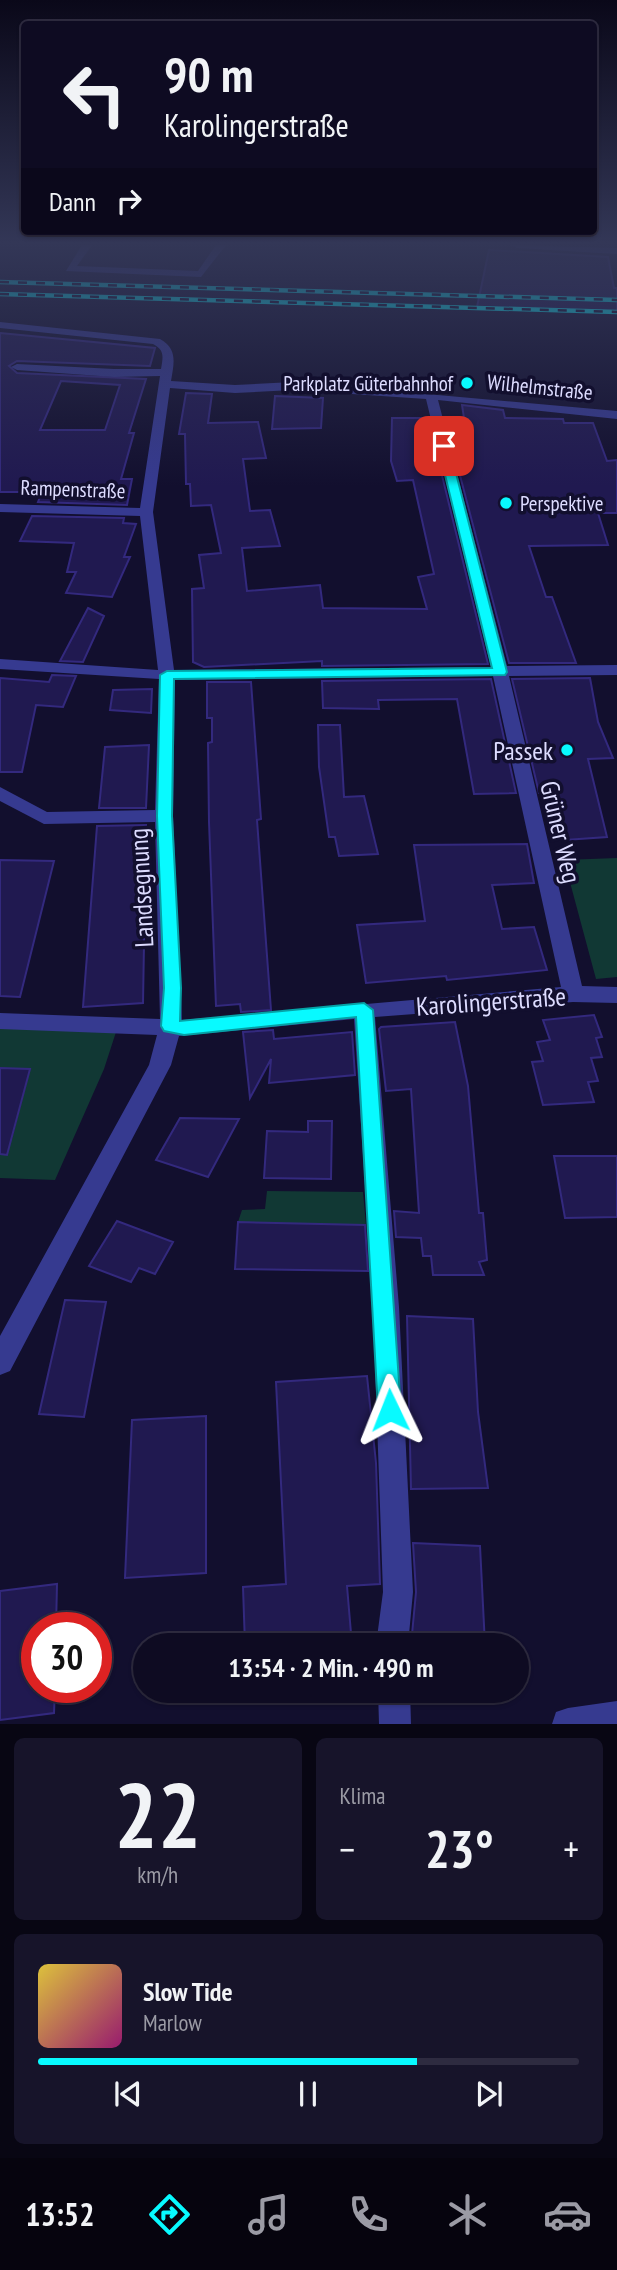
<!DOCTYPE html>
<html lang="de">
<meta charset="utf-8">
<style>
body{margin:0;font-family:"PT Sans Narrow",sans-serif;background:#17142a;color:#f1f3f6;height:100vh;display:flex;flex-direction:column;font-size:26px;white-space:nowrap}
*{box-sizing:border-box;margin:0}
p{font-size:23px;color:#9b9ba5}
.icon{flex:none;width:38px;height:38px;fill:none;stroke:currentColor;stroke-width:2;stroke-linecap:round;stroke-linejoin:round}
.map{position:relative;height:1724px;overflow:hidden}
.panel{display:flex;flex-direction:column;gap:14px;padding:14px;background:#080613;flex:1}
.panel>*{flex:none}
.top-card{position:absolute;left:21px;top:21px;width:576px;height:214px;border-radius:7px;box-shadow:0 2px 5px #0004,0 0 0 2px #2e2b40;background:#0e0b22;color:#f1f3f6;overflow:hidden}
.speed{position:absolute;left:21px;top:1612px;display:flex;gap:14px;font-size:35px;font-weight:700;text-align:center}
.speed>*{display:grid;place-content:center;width:91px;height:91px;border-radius:50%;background:#0e0b22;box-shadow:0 2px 5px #0004,0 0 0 2px #2e2b40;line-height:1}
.speed .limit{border:10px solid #d22;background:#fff;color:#111}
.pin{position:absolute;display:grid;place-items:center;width:60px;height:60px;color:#fff;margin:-30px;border-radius:14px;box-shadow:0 4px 10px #0006}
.me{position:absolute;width:77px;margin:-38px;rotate:358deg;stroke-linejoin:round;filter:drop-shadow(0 0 5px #0008)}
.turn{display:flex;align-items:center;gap:24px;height:147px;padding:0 28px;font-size:32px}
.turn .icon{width:91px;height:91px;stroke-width:2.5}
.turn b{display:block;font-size:49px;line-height:60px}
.then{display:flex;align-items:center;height:66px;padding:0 28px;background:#0003;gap:14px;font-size:26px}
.big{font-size:52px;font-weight:700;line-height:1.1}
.panel .tile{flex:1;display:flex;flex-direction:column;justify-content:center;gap:10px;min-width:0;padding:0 24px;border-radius:10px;background:#17142a}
.panel .dial{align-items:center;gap:0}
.dial b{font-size:91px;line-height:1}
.song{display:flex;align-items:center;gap:21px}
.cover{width:84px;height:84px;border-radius:10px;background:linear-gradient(135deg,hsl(50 70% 55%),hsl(320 70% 35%))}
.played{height:7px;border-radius:4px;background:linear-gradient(90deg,#08faff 70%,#2e2b40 70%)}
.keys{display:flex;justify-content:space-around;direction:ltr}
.heat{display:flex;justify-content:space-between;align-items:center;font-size:38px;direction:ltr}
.panel .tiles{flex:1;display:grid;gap:14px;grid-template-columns:1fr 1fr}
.tile:last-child{grid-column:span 2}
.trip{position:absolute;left:133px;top:1633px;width:396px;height:70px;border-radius:35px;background:#0e0b22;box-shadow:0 2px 5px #0004,0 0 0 2px #2e2b40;font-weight:700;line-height:70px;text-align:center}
.menu{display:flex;height:112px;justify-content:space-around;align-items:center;background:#06040e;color:#9b9ba5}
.menu .icon{width:49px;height:49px}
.menu .selected{color:#08faff}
.menu b{font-size:32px;color:#f1f3f6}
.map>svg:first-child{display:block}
.green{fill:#113834}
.building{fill:#201950;stroke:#33297e;stroke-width:2;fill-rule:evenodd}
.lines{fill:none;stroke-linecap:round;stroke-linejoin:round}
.minor{fill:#363a90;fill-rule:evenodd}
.tertiary{fill:#363a90;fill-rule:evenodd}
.rail-casing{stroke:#08faff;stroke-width:4.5}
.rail{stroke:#120f2e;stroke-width:2.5;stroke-dasharray:9;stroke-linecap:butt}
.route{fill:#08faff;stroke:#05a2a6;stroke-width:2}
.poi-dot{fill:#08faff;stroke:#120f2e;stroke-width:2.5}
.labels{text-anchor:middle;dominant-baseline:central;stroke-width:7;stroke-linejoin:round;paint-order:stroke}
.far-poi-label{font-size:21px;fill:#dddcff;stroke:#120f2e;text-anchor:end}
.far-street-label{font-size:21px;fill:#dddcff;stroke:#120f2e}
.poi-label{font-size:26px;fill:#dddcff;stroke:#120f2e;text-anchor:end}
.street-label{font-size:26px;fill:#dddcff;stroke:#120f2e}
</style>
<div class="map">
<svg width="617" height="1724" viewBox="0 0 617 1724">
<rect width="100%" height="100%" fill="#120f2e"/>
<!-- green -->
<path class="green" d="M617 858V977L596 979 564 860Z
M0 1027 116 1032 104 1069 55 1180 0 1178V1138L12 1139 30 1070 0 1068Z
M267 1191 363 1192 366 1225 238 1222 242 1210 265 1209Z"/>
<!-- building -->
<path class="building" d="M489 250 608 257 614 288H617V311L477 307Z
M0 333 155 348 150 366 17 361 9 366 17 373 146 379 129 433H134L121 479H132L127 505 38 502 42 492H0ZM61 381 120 385 105 430H40Z
M186 393 212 394 208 423 258 422 266 458 243 459 250 511 270 510 280 546 242 548 247 591 320 585 323 608 427 609 418 577 434 574 413 480 397 481 391 461 392 418H428L488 664 322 666V661L204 667 193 662 192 589 204 588 199 555 221 553 211 505 191 506 190 484H186L185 434H179Z
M275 396 323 398 321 428 272 429Z
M462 405 503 410 505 418 563 419 564 423H593L607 461 617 460V513H598L608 545 529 546 546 597H552L576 663H509L445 418H464Z
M32 516 124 518 123 523 136 524 124 557H130L112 597 66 593 76 572H67L74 543 20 541Z
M88 608 104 616 83 662 60 661Z
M52 675 76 676 63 707 36 705 22 772H0V678L49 682Z
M590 678 598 722 613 758 588 759 607 837 565 840 553 793H539L512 679Z
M491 679 516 793 474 794 457 699 378 700 379 709 323 708 322 681Z
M207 682H251L261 819 257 820 271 1010 241 1012 240 1004 216 1006 209 822 208 743 212 742V718H207Z
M152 689 151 713 110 710 113 690Z
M318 725H340L344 797 364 796 378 854 339 856 335 837H329L319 767Z
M149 745 146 808H99L105 747Z
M146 825 143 1003 83 1007 97 826Z
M527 844 534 883 492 885 502 929 534 927 547 970 447 980 446 976 366 983 357 925 425 921 414 845Z
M0 860 54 861 20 997 0 996Z
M594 1015 602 1037 596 1038 602 1057 591 1058 598 1081 588 1082 594 1102 543 1105 532 1062 543 1061 537 1042 550 1040 543 1020Z
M455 1022 468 1086 479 1213H483L487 1260 479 1262 484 1275H433L431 1256H423L421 1238 396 1237 394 1211 419 1213 411 1089 386 1091 379 1029 381 1027Z
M273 1030 274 1039 352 1032 355 1075 269 1083 271 1059 250 1098 243 1032Z
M0 1068 30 1069 7 1155 0 1154Z
M180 1118 239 1119 208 1177 156 1160Z
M308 1121H332L331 1179 264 1178 267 1131 308 1132Z
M554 1156H617V1217L565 1218Z
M117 1221 173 1242 155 1274 139 1268 131 1282 89 1266Z
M238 1222 365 1225 368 1271 235 1269Z
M65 1300 106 1302 84 1417 39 1414Z
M407 1316 473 1319 478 1412 488 1488 411 1489Z
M367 1376 376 1463 380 1584 347 1586 352 1645H245L243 1587 286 1584 276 1382Z
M206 1416V1573L125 1578 132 1420Z
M413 1543 480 1546 485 1645H411L416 1592Z
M57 1584 56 1628H37V1687H55L54 1713 0 1720V1591Z"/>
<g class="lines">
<!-- minor -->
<path class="minor" d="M82 245H92L77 266 198 271 216 245H226L201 277 66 271Z
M0 322 160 339C178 349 174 363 171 381L235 385 293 382 617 411V419L438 400 507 666 617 665V675L509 676 582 986 617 987V1003L573 1002 375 1017 399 1307 413 1592 408 1645H376L383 1592 373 1307 354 1019 179 1036 171 1065 10 1371 0 1375V1336L149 1065 157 1035 0 1029V1013L160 1019 155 822 44 824 0 801V787L47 812 155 810 159 679 0 669V659L158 670 140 516 0 512V504L140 508 160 376 114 377 17 370 11 367 17 364 114 369H161C163 357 165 350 153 344L0 328ZM170 388 235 393 293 390 426 399 491 667 174 670 153 512ZM493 676 561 987 182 1020 173 816 175 680Z
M378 1690H410L411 1724H379Z
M617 1701V1724H552L556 1712 568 1708Z"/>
<!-- tertiary -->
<path class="tertiary" d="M512 245 617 248V254L517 248Z"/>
<!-- rail casing -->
<g class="rail-casing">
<path id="rail" d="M0 282 617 300
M0 294 617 312"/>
</g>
<!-- rail -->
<use href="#rail" class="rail"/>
</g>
<!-- sky -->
<linearGradient id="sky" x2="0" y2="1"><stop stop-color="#0a0819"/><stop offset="0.5" stop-color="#333757"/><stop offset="1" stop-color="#333757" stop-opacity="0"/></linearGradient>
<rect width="617" height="486" fill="url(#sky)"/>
<!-- route -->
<path class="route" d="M444 443 449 446 507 672 505 675 174 679 172 816 181 988 180 1021 364 1003 373 1010 401 1410 398 1418 390 1421 382 1418 378 1410 356 1017 184 1035 164 1031 161 1026 164 988 157 816 160 675 167 671 492 668 438 446Z"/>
<!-- markers -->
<g class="poi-dot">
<circle cx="467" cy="383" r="7"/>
<circle cx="506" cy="503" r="7"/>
<circle cx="567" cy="750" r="7"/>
</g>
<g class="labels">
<!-- far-poi labels -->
<g class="far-poi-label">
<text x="453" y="383">Parkplatz Güterbahnhof</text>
<text x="520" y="503" text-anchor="start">Perspektive</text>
</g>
<!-- far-street labels -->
<g class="far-street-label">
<text transform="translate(540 387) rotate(6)">Wilhelmstraße</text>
<text transform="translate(73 489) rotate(2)">Rampenstraße</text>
</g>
<!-- poi labels -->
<g class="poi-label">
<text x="553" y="750">Passek</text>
</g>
<!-- street labels -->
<g class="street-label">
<text transform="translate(561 832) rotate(77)">Grüner Weg</text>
<text transform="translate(141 888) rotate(-93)">Landsegnung</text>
<text transform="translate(491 1001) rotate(-4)">Karolingerstraße</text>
</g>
</g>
</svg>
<div class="speed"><div class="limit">30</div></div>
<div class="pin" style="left:444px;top:446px;background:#d93025"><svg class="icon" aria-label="arrive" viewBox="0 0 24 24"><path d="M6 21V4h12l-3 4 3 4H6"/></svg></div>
<svg class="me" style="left:390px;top:1410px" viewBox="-20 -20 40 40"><path d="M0-17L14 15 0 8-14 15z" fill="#08faff" stroke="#fff" stroke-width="4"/></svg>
<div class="trip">13:54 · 2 Min. · 490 m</div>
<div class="top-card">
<div class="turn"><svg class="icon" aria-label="left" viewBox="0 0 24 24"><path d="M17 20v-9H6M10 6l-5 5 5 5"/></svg><div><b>90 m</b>Karolingerstraße</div></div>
<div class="then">Dann<svg class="icon" aria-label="right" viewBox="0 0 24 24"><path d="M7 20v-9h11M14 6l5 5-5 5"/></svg></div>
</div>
</div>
<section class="panel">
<div class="tiles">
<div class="tile dial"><b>22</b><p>km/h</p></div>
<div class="tile"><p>Klima</p>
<div class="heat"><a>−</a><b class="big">23°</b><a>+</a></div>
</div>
<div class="tile">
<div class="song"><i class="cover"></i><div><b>Slow Tide</b><p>Marlow</p></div></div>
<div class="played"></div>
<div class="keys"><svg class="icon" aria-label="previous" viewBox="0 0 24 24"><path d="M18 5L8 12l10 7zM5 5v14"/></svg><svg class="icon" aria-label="pause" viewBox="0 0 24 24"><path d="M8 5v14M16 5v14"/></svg><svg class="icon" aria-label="next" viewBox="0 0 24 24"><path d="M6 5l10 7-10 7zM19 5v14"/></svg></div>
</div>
</div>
</section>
<nav class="menu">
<b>13:52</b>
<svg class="icon selected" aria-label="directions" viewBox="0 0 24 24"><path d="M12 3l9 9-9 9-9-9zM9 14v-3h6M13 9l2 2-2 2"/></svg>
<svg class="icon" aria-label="music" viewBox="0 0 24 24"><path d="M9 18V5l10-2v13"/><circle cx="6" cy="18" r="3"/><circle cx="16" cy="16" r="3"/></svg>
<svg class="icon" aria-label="phone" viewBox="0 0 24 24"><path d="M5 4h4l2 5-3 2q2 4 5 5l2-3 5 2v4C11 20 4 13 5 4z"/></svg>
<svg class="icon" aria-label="climate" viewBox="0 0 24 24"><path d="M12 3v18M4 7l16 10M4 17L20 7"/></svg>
<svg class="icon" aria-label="car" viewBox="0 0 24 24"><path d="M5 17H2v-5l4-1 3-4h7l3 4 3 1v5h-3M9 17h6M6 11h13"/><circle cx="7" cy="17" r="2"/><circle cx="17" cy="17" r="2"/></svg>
</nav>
